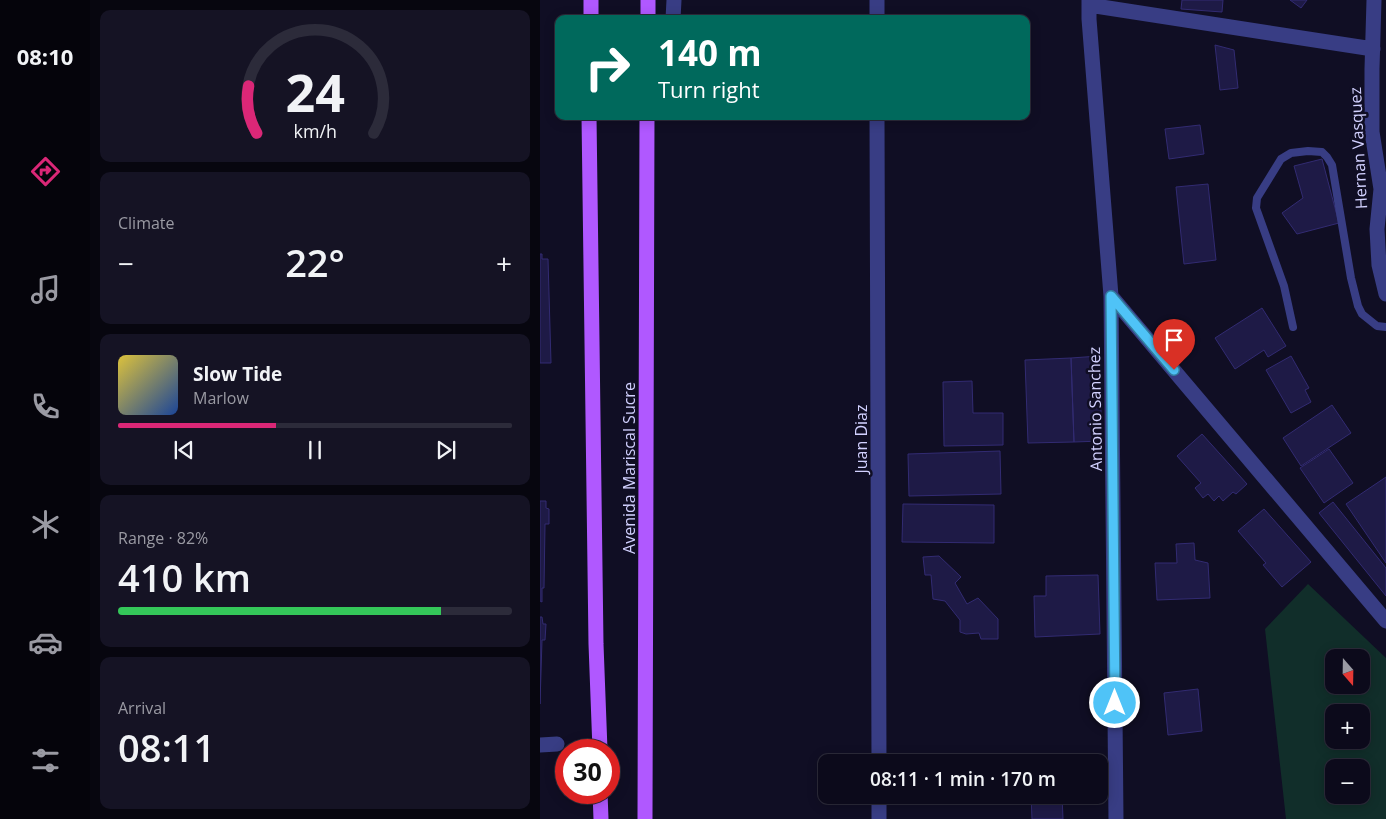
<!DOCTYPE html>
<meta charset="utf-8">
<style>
body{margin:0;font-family:"Open Sans",sans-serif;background:#151324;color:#f1f3f6;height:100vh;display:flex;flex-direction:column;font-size:19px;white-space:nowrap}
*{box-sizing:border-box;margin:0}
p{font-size:16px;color:#9a9aa3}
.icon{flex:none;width:28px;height:28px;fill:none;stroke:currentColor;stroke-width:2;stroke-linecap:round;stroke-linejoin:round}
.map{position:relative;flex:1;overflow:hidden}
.sheet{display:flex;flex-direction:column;gap:10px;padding:10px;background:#07060f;width:450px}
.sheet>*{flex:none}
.banner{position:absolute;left:15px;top:15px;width:475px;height:105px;border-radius:10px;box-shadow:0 2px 12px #0003,0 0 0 1px #2c2b3a;background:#00695c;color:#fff;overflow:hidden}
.needle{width:32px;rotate:160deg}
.tools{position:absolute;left:785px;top:649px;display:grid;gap:10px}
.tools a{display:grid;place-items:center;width:45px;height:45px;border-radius:10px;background:#0c0a1b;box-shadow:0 2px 12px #0003,0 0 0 1px #2c2b3a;font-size:25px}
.speed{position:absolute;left:15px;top:739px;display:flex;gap:10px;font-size:25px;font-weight:700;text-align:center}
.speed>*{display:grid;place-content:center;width:65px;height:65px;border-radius:50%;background:#0c0a1b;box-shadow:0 2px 12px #0003,0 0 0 1px #2c2b3a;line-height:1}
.speed .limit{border:8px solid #d22;background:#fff;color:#111}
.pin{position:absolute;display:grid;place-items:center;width:42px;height:42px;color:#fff;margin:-51px -21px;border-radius:50% 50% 50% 0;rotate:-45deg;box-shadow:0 0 5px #0007}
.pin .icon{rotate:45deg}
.me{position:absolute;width:55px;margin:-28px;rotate:0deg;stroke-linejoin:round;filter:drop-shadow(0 0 4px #0008)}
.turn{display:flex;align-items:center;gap:18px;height:105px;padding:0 20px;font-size:22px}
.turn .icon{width:65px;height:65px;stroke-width:2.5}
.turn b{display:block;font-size:35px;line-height:42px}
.big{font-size:38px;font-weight:600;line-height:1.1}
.sheet .widget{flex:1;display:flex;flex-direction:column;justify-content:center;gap:8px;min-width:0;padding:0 18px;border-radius:10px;background:#151324}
.sheet .dial{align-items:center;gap:0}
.dial svg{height:130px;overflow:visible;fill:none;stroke:#2c2b3a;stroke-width:7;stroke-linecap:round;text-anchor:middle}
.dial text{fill:#f1f3f6;stroke:none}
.song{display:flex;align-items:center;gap:15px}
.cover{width:60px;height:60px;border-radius:8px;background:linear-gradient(135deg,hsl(50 70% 55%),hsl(220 70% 35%))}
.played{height:5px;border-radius:2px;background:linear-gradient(90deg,#db2777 40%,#2c2b3a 40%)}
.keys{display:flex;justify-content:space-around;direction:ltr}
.heat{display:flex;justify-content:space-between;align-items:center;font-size:28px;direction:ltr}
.charge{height:8px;border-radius:4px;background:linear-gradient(90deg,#34c759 82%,#2c2b3a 0)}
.trip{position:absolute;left:278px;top:754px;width:290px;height:50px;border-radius:10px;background:#0c0a1b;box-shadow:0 2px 12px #0003,0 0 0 1px #2c2b3a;font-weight:600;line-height:50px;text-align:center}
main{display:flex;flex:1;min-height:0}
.dock{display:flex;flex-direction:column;width:90px;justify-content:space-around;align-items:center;background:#05040b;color:#9a9aa3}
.dock .icon{width:35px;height:35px}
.dock .on{color:#db2777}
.dock b{font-size:22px;color:#f1f3f6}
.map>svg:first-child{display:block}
.green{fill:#112e2a;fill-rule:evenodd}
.building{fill:#1e1a46;stroke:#322b72}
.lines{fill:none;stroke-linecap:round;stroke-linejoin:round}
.lane{stroke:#383d84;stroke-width:8}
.street{stroke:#383d84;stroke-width:15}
.primary{stroke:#b058ff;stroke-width:15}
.route-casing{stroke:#337fa1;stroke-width:12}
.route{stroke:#4fc3f7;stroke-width:9}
.labels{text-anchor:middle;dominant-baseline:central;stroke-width:5;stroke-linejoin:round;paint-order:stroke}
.street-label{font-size:16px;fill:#d2d1ff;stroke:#100e24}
</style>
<main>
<nav class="dock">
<b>08:10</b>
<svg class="icon on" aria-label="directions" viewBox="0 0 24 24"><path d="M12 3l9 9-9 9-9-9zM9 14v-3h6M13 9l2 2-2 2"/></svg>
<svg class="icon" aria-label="music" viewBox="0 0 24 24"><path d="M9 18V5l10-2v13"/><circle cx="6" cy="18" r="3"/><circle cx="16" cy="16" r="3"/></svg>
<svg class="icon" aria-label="phone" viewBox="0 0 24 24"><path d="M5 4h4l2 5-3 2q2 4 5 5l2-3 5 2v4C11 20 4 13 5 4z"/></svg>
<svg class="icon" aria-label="climate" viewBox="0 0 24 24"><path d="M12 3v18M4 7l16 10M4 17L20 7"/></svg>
<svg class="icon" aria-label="car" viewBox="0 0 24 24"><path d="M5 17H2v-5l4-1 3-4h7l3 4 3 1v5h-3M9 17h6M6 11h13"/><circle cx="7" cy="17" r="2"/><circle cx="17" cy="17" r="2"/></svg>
<svg class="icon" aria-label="filters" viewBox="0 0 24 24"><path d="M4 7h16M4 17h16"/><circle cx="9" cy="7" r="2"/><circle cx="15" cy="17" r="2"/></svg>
</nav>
<section class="sheet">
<div class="widget dial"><svg viewBox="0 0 100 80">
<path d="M14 69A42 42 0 1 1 86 69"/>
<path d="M14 69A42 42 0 0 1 9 40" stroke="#db2777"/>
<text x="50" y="56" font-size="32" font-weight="700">24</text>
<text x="50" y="72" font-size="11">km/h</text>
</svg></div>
<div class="widget"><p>Climate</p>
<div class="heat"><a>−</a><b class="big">22°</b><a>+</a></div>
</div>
<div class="widget">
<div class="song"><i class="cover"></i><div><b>Slow Tide</b><p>Marlow</p></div></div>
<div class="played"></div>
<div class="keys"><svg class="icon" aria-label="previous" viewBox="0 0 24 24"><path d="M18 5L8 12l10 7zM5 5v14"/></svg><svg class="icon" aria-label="pause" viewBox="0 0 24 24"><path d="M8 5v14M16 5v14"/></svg><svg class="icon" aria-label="next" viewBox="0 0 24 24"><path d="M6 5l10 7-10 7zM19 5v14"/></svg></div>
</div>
<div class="widget"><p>Range · 82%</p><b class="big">410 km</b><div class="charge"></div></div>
<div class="widget"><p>Arrival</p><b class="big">08:11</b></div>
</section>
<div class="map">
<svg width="846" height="819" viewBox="0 0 846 819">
<rect width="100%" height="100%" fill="#100e24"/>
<!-- green -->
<path class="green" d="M768 584 846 658V819H746L725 629ZM794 658H821V685H794ZM794 712H821V740H794ZM794 768H821V795H794Z"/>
<!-- building -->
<path class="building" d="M642 0H683L682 12 641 9Z
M750 0H767L761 8Z
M675 45 694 50 698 88 680 90Z
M660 125 664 154 629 159 625 129Z
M782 159 799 223 757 234 742 213 763 198 754 166Z
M668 184 676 260 644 264 636 187Z
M0 254H2V259H8L11 363H0Z
M722 308 746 346 728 357 724 350 695 369 675 338Z
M559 356 562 441 534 442 531 358Z
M751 356 769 388 765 390 771 402 751 413 726 370Z
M531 358 534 442 488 443 485 360Z
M432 381 433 413H463V445L404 446 403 382Z
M792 405 811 433 761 466 743 438Z
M662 434 707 484 696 494 693 492 683 501 679 496 674 501 668 494 663 498 655 488 661 483 637 456Z
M789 449 813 483 784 503 760 468Z
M460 451 461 494 369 496 368 454Z
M846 477V563L806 504Z
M0 501H6V508L9 509V524H5L4 588H2V602L0 601Z
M793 502 846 568V596L779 513Z
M363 504 454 505V543L362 542Z
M724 509 771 562 742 587 723 565 726 563 698 531Z
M654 543 655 560 668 563 670 598 617 600 615 563H637L636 544Z
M399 556 421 577 415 583 427 604 438 598 458 619V639H441L439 633 426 634 420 632V620L405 601 393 599 391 575H385L383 557Z
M558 575 560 634 495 637 494 596H506V576Z
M0 617H2L3 624H6L5 640H2L0 704Z
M658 689 662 731 628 735 624 693Z
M520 754H559V794V762H520Z
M520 754V762H489V755Z
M491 795H522L523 819H492Z"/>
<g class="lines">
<!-- lane -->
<path class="lane" d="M753 327 744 286 716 208 717 198 741 159 751 153 768 151 782 152 787 157 792 165 811 278 818 306 822 314 837 326 846 327"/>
<!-- street -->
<path class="street" d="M337 0V19
M549 0V19L571 296 576 819
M834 0 832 69V132L841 189 837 229 839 265 846 294
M549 5 833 49
M133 19 134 0
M337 116 339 762
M571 296 846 621
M0 745 17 744
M339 795V819"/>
<!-- primary -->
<path class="primary" d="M51 19V0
M108 19V0
M49 116 56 644 60 750
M60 792 61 819
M105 819 107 116"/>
</g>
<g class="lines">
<!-- route casing -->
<g class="route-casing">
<path id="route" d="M575 703 571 296 634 370"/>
</g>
<!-- route -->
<use href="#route" class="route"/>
</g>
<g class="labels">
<!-- street labels -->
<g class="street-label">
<text transform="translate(818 148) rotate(-93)">Hernan Vasquez</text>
<text transform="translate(555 409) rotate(-91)">Antonio Sanchez</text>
<text transform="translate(321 439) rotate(-90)">Juan Diaz</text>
<text transform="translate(89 468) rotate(-90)">Avenida Mariscal Sucre</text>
</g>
</g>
</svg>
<div class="tools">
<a><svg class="needle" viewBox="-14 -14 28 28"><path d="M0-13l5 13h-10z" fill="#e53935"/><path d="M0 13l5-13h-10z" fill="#9a9aa3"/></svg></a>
<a>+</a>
<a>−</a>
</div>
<div class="speed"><div class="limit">30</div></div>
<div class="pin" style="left:634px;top:370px;background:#d93025"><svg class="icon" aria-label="arrive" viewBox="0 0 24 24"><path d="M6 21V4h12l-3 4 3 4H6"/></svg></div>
<svg class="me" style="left:575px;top:703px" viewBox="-20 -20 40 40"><circle r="17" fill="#4fc3f7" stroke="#fff" stroke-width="3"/><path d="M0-11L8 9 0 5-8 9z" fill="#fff"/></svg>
<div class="trip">08:11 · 1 min · 170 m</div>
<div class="banner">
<div class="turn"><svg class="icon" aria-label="right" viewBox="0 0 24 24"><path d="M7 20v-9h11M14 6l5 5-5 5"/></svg><div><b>140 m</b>Turn right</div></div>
</div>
</div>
</main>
